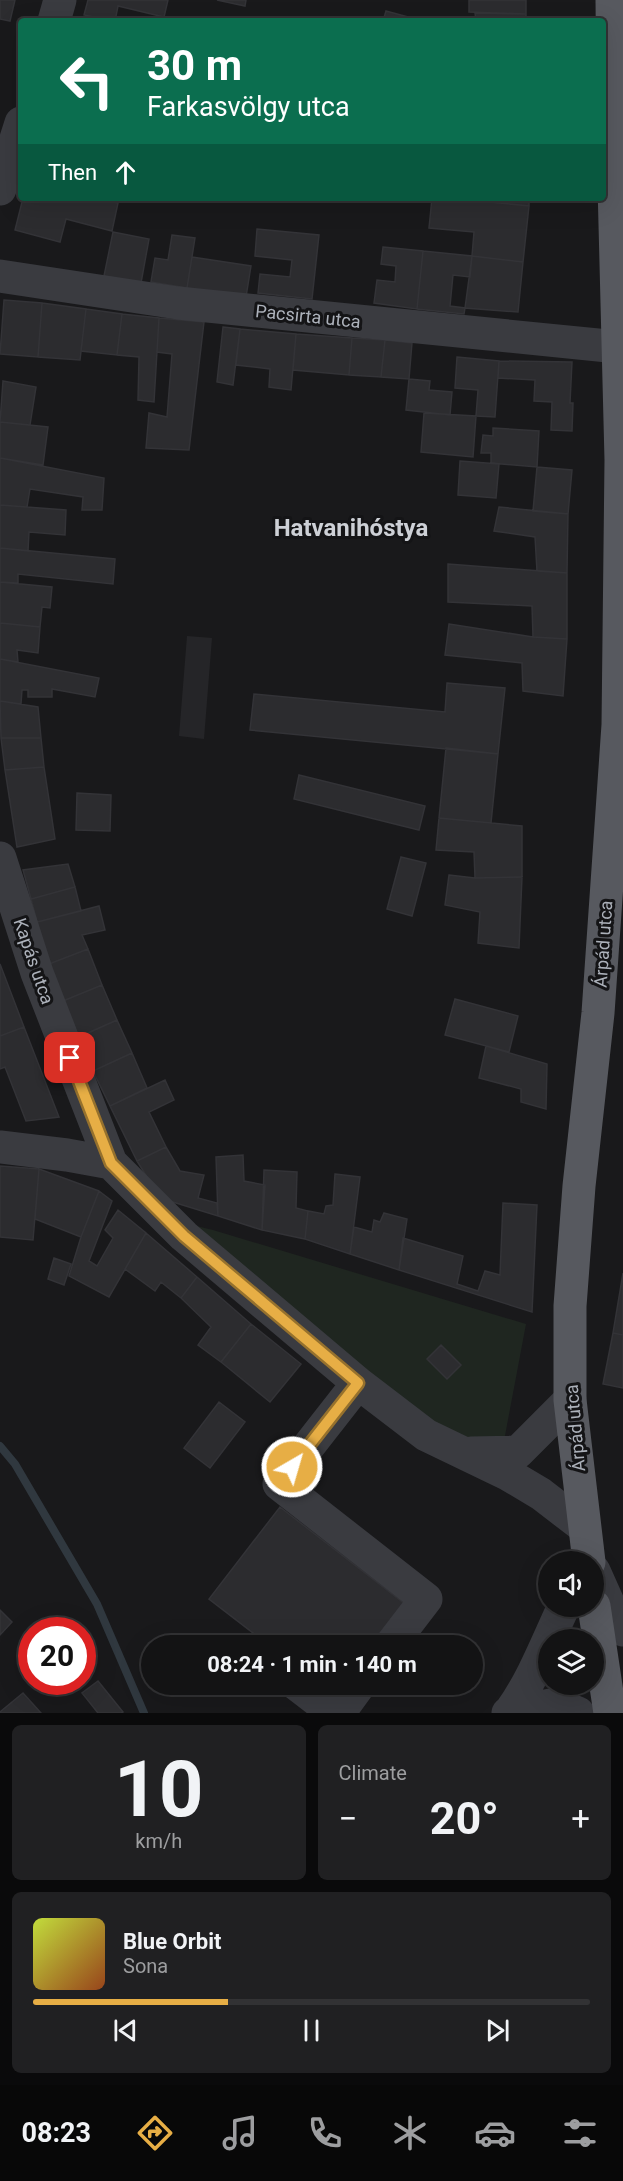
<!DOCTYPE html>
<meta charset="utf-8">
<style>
body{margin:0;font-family:Roboto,sans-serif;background:#202022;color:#f1f3f6;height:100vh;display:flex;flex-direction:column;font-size:22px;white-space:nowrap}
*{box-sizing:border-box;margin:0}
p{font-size:20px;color:#9d9ea0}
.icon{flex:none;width:33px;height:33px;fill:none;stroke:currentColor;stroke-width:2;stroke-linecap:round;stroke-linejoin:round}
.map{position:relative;height:1713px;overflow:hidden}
.panel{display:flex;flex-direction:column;gap:12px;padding:12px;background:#0a0a0b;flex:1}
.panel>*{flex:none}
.banner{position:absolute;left:18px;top:18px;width:588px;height:183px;border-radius:6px;box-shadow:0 6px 24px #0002,0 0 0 2px #323234;background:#0b6e4f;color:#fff;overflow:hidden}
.buttons{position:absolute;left:538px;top:1551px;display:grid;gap:12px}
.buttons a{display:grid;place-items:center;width:66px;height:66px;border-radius:50%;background:#131314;box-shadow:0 6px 24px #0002,0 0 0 2px #323234;font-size:30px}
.speed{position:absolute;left:18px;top:1617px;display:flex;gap:12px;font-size:30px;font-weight:700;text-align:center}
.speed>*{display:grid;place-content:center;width:78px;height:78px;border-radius:50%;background:#131314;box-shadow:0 6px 24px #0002,0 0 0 2px #323234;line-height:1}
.speed .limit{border:9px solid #d22;background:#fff;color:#111}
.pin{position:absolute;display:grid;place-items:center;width:51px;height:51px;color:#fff;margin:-26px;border-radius:12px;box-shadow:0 3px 9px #0006}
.me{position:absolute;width:66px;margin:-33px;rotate:38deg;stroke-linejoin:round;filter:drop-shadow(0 0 4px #0008)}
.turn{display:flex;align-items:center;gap:21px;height:126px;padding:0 30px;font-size:27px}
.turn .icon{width:78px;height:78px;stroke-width:2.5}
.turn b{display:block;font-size:42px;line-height:51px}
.then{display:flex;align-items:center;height:57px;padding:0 30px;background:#0003;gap:12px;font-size:22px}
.big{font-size:45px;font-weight:700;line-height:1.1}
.panel .tile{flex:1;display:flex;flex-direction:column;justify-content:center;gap:9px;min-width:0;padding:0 21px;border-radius:9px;background:#202022}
.panel .dial{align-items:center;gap:0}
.dial b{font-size:78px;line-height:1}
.song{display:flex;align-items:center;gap:18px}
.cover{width:72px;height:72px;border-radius:9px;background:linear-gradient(135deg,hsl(70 70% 55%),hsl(20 70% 35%))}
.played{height:6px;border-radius:3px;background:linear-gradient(90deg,#e7ae45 35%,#323234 35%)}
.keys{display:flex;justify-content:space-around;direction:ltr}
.heat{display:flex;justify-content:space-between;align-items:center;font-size:33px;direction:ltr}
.panel .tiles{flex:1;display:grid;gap:12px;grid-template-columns:1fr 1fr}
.tile:last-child{grid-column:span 2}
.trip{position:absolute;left:141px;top:1635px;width:342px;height:60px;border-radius:30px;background:#131314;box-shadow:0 6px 24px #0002,0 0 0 2px #323234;font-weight:700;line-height:60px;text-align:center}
.dock{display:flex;height:96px;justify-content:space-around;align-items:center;background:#080808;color:#9d9ea0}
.dock .icon{width:42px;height:42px}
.dock .current{color:#e7ae45}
.dock b{font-size:27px;color:#f1f3f6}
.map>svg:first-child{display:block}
.built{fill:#252528}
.green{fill:#1f2620}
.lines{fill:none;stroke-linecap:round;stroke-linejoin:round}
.stream{stroke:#30383f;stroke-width:8}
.building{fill:#2c2c2f;stroke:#333337;stroke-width:1.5}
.minor{stroke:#3a3b40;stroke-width:33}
.major{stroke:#57595f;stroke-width:33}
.route-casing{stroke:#96712d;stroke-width:15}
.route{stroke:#e7ae45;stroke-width:10}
.labels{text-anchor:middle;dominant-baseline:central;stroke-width:6;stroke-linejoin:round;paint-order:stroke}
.street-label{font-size:18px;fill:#acb1ba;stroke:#141416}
.district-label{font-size:24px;font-weight:bold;fill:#cdd0d6;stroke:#141416}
</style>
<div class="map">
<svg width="623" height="1713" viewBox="0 0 623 1713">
<rect width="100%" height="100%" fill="#19191b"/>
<!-- built -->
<path class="built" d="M187 636 212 638 204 739 179 736Z"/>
<!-- green -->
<path class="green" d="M188 1224 213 1230 526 1324 504 1441H460L422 1422Z"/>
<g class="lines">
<!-- stream -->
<path class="stream" d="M0 1446 15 1464 97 1604 144 1713"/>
</g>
<!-- building -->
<path class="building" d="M0 0H15L10 21 0 19Z
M88 0H168L164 17 118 6 115 21 84 15Z
M217 0H246L245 6Z
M469 0H526V14L469 12Z
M386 11 423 21H383Z
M475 13 526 14V21H476Z
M23 198H97L118 203 112 231 66 219 60 242 15 230Z
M432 198H451L529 206 523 262 472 256 474 232 429 228Z
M451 198H529V206L499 203Z
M257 229 319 235 312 299 258 293 260 274 290 277 292 260 255 256Z
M113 232 149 239 141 283 104 276Z
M172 235 195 238 187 288 151 282 155 258 168 260Z
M383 247 423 251 417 309 374 303 377 280 395 282 396 266 381 264Z
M423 251 472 256 470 277 453 275 450 306 465 308 464 314 417 309Z
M472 256 523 262 518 312 465 308Z
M192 257 251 266 246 297 187 288Z
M4 300 42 303 38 357 0 354Z
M42 303 86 309 80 360 38 357Z
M86 309 122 314 117 355 81 351Z
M122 314 159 318 154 402 138 400 139 357 117 355Z
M159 318 204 322 189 450 146 448 149 413 167 417 172 354 157 352Z
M223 327 240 329 233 385 217 382Z
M240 329 296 334 291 390 269 387 270 369 236 365Z
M296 334 352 338 349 375 293 370Z
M352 338 385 340 381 377 349 375Z
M385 340 412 343 409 379 381 377Z
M457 357 499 361 495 417 476 416 478 390 455 388Z
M499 361 572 362 570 403H573L572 431 551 430 552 402 534 401 535 380 498 378Z
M409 379 430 381 429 390 452 392 450 415 406 410Z
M3 381 36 387 30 425 0 422Z
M424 413 476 416 473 457 421 452Z
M0 422 48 427 43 465 0 458Z
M493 428 539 431 537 467 491 463V453H481L483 435 493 436Z
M0 458 104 478 102 510H82L83 497 30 489 27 507 0 505Z
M460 461 499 464 496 498 458 495Z
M537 467 572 470 568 514 533 511Z
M0 505 66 510 65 535 29 532 28 551 0 548Z
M499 507 568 514 567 573 537 571 535 537 494 531Z
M0 548 115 559 113 584 18 574V583L0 582Z
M448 564 567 573V639L533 637 532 606 448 602Z
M0 582 52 587 50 608 42 607 40 627 0 623Z
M0 623 40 627 38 653 17 650 18 662 0 659Z
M449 624 533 637 567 639 563 696 523 691 522 663 445 655Z
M0 659 99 678 95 697 52 689V697H28V690H22L21 704 0 701Z
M447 683 505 688 498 754 250 730 254 694 445 712Z
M0 701 38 707 41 738H1Z
M1 738H41L44 767 5 770Z
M446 748 498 754 491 823 439 818Z
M44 767 55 839 17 847 5 770Z
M299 775 425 806 419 830 294 799Z
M77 793 111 795 110 831 76 830Z
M439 818 522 826V877L475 878 474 852 436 850Z
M401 857 426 863 412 916 387 909Z
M68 864 75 887 31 899 23 870Z
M449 875 475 878 522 877 519 948 478 943 480 912 445 905Z
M75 887 81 911 37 922 31 899Z
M99 906 105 930 82 935 88 949 49 964 37 922Z
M88 949 102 985 63 1001 49 964Z
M0 964 24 1027 0 1036Z
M102 985 117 1020 79 1037 63 1001Z
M455 999 518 1016 509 1052 445 1035Z
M117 1020 132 1053 93 1071 79 1037Z
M24 1027 59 1117 26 1121 5 1067 0 1069V1036Z
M486 1046 547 1064 546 1109 521 1102V1089L479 1078Z
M132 1053 147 1088 110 1106 93 1071Z
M165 1080 174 1100 149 1112 166 1147 137 1161 110 1106Z
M166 1147 180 1171 204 1175 198 1198 217 1203 218 1216 160 1198 137 1161Z
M243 1155 244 1181 265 1185 262 1230 218 1216 216 1157Z
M0 1166 39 1169 33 1240 0 1237Z
M39 1169 99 1191 81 1237 35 1219Z
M264 1170 297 1172 296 1208 308 1211 305 1239 262 1230Z
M335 1174 360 1177 350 1254 305 1239 308 1211 324 1214 326 1206 333 1205Z
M99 1191 112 1201 89 1261 97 1266 113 1238 105 1230 118 1210 146 1233 109 1297 69 1276 81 1237Z
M503 1203 537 1205 532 1312 399 1270 403 1238 463 1256 457 1284 478 1291 485 1271 500 1275Z
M384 1213 407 1219 399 1270 350 1254 354 1227 372 1232 374 1220 380 1222Z
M146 1233 197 1277 181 1298 161 1282 155 1291 125 1269Z
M54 1258 71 1264 64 1285 48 1279Z
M623 1273V1335L613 1333Z
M197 1277 251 1324 221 1362 198 1345 211 1327 181 1298Z
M251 1324 301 1364 270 1402 221 1362Z
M613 1333 623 1335V1388L603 1384Z
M441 1345 461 1365 447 1379 427 1359Z
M219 1402 245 1422 210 1468 184 1448Z
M280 1507 405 1604 373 1646H270L209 1599Z
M0 1610 12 1622 0 1635Z
M98 1681 123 1712 121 1713H98L82 1693Z
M320 1684H343L335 1696Z
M23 1693 41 1713H0V1712Z"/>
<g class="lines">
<!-- minor -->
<path class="minor" d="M54 21 60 0
M0 189 21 123
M0 276 178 303 618 347
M0 858 37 973 111 1163
M0 1147 67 1155 111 1163 184 1236 358 1383 426 1435 509 1475 541 1494 584 1527
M358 1383 279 1484 426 1599 390 1646
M471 1453 518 1452 570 1400
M594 1571 615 1618 623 1630
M296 1684 334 1713
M510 1712C533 1680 547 1642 564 1606
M339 1713 360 1684
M508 1713 556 1704 578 1713"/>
<!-- major -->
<path class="major" d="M589 1562 570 1400V1306L579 1186 598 1013 618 725 621 460 614 185 612 0
M594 1606 610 1713"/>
</g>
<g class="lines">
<!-- route casing -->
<g class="route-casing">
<path id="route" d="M70 1058 111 1163 184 1236 358 1383 292 1467"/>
</g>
<!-- route -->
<use href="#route" class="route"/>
</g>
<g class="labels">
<!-- street labels -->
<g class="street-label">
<text transform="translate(308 316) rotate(6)">Pacsirta utca</text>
<text transform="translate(603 944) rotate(-86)">Árpád utca</text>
<text transform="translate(34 961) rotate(71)">Kapás utca</text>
<text transform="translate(575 1428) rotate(-95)">Árpád utca</text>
</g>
<!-- district labels -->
<g class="district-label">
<text x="351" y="528">Hatvanihóstya</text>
</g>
</g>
</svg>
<div class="buttons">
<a><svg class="icon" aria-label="sound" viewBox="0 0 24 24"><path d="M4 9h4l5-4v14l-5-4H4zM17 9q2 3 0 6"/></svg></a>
<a><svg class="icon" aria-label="layers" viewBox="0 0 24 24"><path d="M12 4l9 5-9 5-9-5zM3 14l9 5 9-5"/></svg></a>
</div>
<div class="speed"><div class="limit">20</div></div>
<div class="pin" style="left:70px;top:1058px;background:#d93025"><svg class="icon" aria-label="arrive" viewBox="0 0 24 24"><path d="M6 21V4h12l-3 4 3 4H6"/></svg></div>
<svg class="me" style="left:292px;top:1467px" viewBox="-20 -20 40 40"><circle r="17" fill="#e7ae45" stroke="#fff" stroke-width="3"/><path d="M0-11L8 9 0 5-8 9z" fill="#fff"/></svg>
<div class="trip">08:24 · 1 min · 140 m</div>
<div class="banner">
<div class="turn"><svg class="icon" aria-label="left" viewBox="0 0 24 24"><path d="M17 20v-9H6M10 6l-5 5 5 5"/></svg><div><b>30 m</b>Farkasvölgy utca</div></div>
<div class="then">Then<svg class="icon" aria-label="ahead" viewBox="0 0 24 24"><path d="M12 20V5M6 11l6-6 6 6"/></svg></div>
</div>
</div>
<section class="panel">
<div class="tiles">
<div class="tile dial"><b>10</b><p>km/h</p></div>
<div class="tile"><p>Climate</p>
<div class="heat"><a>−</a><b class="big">20°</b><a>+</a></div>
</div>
<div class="tile">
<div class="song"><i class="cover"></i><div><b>Blue Orbit</b><p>Sona</p></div></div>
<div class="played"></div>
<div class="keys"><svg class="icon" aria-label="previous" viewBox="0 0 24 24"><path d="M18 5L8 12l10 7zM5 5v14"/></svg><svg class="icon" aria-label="pause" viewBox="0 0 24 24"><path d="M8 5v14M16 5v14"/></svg><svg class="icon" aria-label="next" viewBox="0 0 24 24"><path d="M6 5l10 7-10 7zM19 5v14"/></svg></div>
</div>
</div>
</section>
<nav class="dock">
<b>08:23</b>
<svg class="icon current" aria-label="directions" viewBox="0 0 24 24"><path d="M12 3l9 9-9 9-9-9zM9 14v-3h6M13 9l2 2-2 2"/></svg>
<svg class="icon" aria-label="music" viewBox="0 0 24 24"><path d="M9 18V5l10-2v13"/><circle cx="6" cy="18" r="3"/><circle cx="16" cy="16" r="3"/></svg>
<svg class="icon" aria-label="phone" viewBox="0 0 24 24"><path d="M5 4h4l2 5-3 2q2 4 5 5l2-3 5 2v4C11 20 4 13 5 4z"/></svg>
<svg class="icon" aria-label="climate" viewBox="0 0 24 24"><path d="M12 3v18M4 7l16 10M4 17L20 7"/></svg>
<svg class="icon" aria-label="car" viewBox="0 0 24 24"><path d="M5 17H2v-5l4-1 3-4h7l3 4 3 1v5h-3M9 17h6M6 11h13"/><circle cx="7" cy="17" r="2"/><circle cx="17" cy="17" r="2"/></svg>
<svg class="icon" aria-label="filters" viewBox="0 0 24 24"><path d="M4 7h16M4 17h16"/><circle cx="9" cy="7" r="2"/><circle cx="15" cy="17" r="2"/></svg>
</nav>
